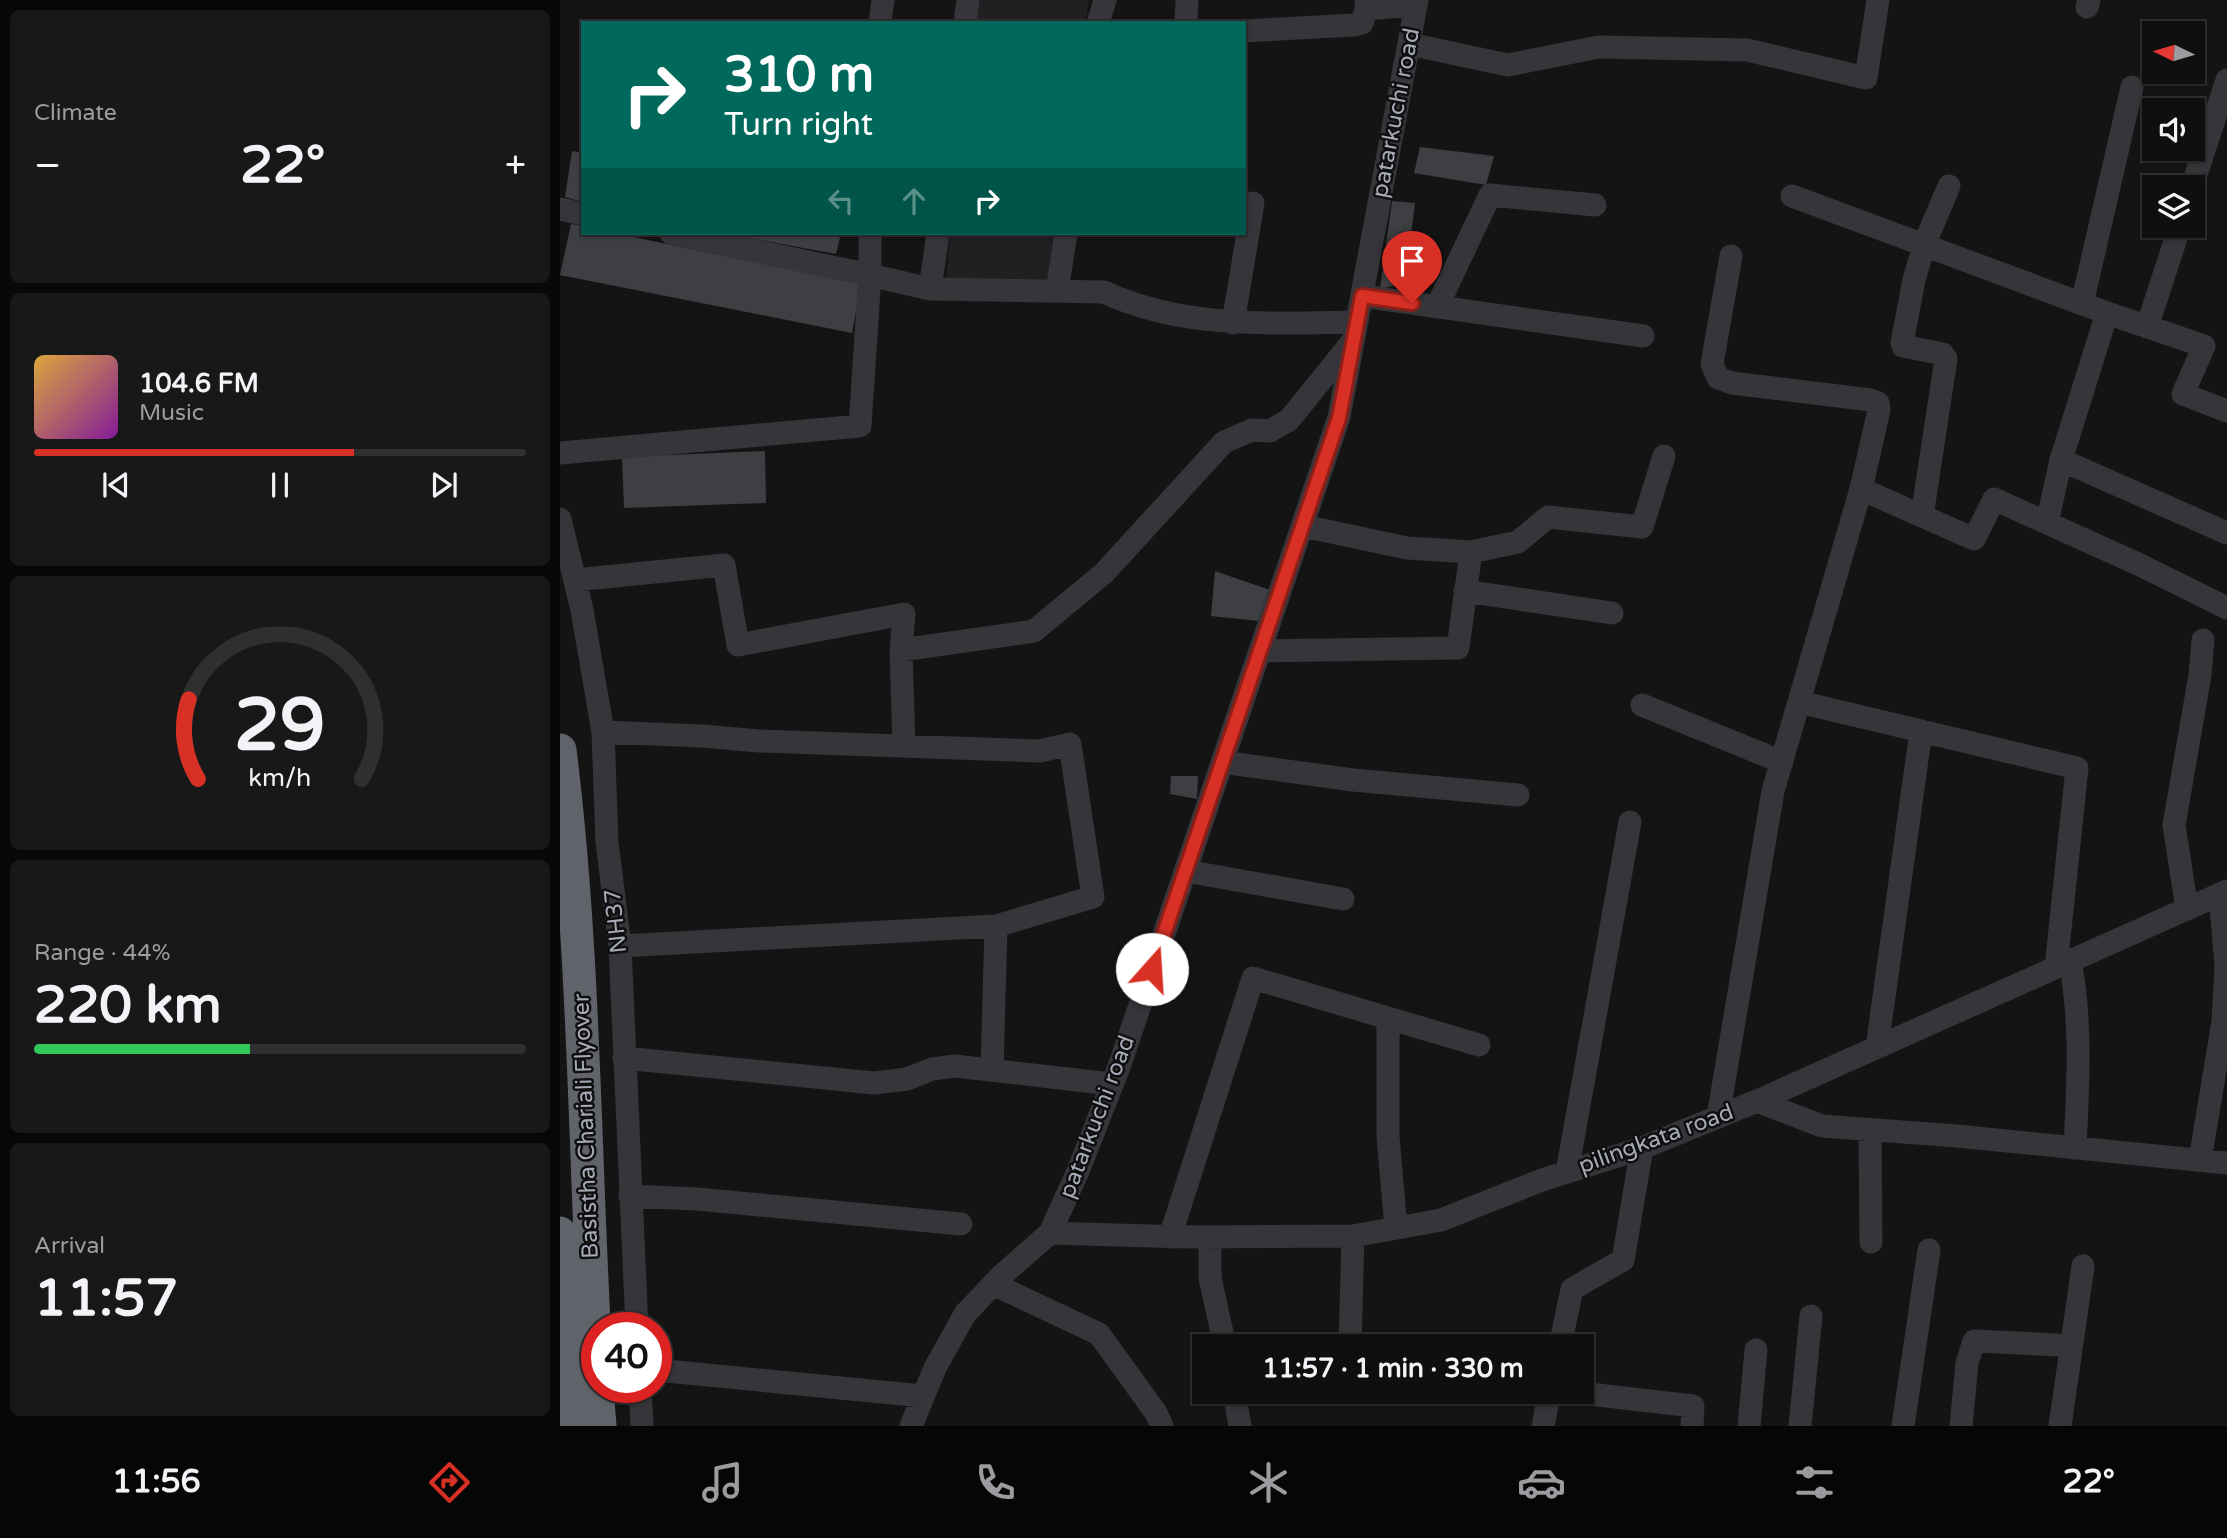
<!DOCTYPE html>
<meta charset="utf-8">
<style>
body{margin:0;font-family:"Varela Round",sans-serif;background:#181819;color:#f1f3f6;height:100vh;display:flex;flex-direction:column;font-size:26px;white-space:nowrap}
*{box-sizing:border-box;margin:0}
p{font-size:23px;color:#9b9c9f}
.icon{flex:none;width:38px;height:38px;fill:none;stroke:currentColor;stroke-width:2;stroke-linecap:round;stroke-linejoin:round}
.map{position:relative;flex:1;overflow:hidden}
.drawer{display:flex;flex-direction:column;gap:10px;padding:10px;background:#080809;width:560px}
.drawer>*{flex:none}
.guide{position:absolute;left:21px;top:21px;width:665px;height:214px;border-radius:0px;box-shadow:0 2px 5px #0004,0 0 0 2px #2f2f30;background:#00695c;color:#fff;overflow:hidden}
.needle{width:46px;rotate:275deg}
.buttons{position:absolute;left:1582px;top:21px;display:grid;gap:14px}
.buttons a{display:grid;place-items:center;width:63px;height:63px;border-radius:0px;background:#0f0f10;box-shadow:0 2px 5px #0004,0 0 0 2px #2f2f30;font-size:35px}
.speed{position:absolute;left:21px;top:1312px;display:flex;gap:14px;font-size:35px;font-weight:700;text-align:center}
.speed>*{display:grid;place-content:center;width:91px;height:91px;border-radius:50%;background:#0f0f10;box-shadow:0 2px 5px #0004,0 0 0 2px #2f2f30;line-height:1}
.speed .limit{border:10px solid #d22;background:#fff;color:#111}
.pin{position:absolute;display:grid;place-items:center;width:60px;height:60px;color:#fff;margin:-72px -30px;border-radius:50% 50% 50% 0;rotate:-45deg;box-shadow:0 0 7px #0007}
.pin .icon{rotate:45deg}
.me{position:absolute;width:77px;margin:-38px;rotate:19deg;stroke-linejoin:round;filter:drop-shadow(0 0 5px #0008)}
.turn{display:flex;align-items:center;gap:24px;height:147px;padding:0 28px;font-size:32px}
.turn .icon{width:91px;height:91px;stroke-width:2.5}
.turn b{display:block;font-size:49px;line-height:60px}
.lanes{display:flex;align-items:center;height:66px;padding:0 28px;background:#0003;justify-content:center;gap:35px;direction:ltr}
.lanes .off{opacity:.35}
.big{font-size:52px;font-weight:700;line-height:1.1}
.drawer .widget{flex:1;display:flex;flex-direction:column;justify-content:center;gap:10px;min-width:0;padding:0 24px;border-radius:10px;background:#181819}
.drawer .dial{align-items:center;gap:0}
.dial svg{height:182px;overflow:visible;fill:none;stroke:#2f2f30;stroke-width:7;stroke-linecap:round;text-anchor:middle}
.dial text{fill:#f1f3f6;stroke:none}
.song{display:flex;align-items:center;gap:21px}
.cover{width:84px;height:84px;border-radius:10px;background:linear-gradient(135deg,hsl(40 70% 55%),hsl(290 70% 35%))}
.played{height:7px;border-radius:4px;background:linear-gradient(90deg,#d93025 65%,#2f2f30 65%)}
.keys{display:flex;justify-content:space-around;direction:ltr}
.heat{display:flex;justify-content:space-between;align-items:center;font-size:38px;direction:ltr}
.charge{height:10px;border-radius:5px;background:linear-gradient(90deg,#34c759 44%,#2f2f30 0)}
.trip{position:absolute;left:632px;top:1334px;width:402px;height:70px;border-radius:0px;background:#0f0f10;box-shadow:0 2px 5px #0004,0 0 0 2px #2f2f30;font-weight:700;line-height:70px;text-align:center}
.dock{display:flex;height:112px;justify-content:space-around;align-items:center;background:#060606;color:#9b9c9f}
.dock .icon{width:49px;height:49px}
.dock .on{color:#d93025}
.dock b{font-size:32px;color:#f1f3f6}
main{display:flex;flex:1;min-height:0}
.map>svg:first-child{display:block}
.built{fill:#202022}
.building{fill:#3e3f42}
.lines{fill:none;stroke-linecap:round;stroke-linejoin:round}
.minor{stroke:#35353a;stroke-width:23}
.highway{stroke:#61636b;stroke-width:33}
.route-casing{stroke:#8d1f18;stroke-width:18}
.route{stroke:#d93025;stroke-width:12}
.labels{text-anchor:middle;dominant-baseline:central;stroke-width:5;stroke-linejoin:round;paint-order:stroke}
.street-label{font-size:23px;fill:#a5aab6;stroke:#0f0f10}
</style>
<main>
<section class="drawer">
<div class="widget"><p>Climate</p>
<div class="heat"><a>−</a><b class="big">22°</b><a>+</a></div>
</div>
<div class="widget">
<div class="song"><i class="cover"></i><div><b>104.6 FM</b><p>Music</p></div></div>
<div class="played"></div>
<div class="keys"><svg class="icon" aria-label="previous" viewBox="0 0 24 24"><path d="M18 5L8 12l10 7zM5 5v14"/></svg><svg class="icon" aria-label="pause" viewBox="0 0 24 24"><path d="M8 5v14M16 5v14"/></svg><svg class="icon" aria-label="next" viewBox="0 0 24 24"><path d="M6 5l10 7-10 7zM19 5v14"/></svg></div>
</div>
<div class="widget dial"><svg viewBox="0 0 100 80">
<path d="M14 69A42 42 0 1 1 86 69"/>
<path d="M14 69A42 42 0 0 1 10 34" stroke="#d93025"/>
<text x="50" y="56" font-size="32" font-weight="700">29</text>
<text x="50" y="72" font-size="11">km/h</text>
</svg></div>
<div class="widget"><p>Range · 44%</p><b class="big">220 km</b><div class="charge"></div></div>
<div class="widget"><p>Arrival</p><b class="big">11:57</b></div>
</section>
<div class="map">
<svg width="1667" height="1426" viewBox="0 0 1667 1426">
<rect width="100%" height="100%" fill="#141415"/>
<!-- built -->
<path class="built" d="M416 0H529L525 23H413Z
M390 233H494L487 283 386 282Z"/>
<!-- building -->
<path class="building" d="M860 147 934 156 926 185 854 173Z
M12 151 23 153V202L5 197Z
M832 201 855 203 845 283 820 289Z
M11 224 23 226V233H54L301 284 292 333 0 275Z
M163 233H281L276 254Z
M205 451 206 503 64 508 62 457Z
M655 571 713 591 698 621 651 616Z
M611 776H638L637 799 610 794Z"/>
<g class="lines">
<!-- minor -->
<path class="minor" d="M1527 7 1529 0
M806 9 856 5
M320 23 323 0
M405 23 408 0
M538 23 545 0
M626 23 627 0
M684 31 794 25 802 23 806 9V0
M849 44 948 65 1039 47 1187 50 1306 78 1318 0
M1632 187 1667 80
M1232 196 1547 313 1644 346 1623 394 1667 411
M0 209 23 214
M111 233 310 275V233
M1171 256 1152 364 1158 378 1172 383 1311 400 1318 403 1319 410 1301 489
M370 289 378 233
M497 291 506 233
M802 296 1083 336
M1522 304 1572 87
M877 307 930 195 1035 205
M1547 313 1501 460 1667 533
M673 323 693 203
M1587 327 1620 226
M0 453 300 426 310 275 370 289 544 292C623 329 711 323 797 322
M1362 516 1386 359 1383 354 1343 346 1342 343 1354 280 1364 245 1389 186
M0 519 22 610 43 732 47 842 60 946 77 1328
M1487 523 1501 460
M743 526 847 548 911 552 958 542 988 517 1082 527 1104 456
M15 580 164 565 178 645 344 614 341 650 344 746
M905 591 1052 613
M341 650 474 631 544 573 664 442 692 430 710 431 729 420 792 342
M700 651 898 648 911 552
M1239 702 1517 768 1496 967
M1082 705 1222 762
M43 732 142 736 199 741 480 751 510 744 533 897 436 926
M662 762 793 780 958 795
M626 871 783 899
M1627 909 1614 825 1640 675 1643 640
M60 946 436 926 432 1070
M1510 961C1522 1023 1518 1086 1515 1148
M828 1018V1137L836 1228
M1317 1047 1361 731
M64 1058 314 1083 347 1079 372 1069 395 1066 552 1084
M1197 1101 1262 1126 1397 1136 1667 1163
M1158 1117 1213 791 1301 489 1414 539 1434 499 1578 564 1667 608
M1310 1130 1311 1242
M1640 1160 1663 1022 1666 966 1660 894
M1007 1172 1070 822
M70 1196 137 1199 401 1224
M490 1233 626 1237 793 1236 881 1220 982 1180 1082 1148 1197 1101 1667 891
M610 1237 693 978 919 1045
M650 1237V1278L665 1346
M433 1284 539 1334 596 1413 602 1426
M790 1346 793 1236
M1000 1346 1012 1289 1063 1260 1082 1148
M96 1370 363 1396
M80 1388 82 1426
M674 1391 680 1426
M1003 1391 1133 1406 1132 1426
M351 1426 375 1368 405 1314 441 1276 490 1233 518 1171 559 1067 779 417 857 0
M983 1426 990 1391
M1189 1426 1196 1350
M1240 1426 1251 1316
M1343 1426 1369 1250
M1401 1426 1407 1363 1414 1341 1498 1345
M1500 1426 1523 1266"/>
<!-- highway -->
<path class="highway" d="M0 750C26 958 24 1168 37 1377
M0 1233 10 1426
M37 1388 40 1426"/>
</g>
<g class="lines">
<!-- route casing -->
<g class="route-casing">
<path id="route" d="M592 969 779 418 802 296 852 303"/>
</g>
<!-- route -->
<use href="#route" class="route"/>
</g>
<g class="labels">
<!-- street labels -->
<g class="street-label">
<text transform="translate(836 113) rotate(-79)">patarkuchi road</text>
<text transform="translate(56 921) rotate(-96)">NH37</text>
<text transform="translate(537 1117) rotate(-69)">patarkuchi road</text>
<text transform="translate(26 1126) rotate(-92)">Basistha Chariali Flyover</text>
<text transform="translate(1096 1139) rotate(-20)">pilingkata road</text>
</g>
</g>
</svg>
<div class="buttons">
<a><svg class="needle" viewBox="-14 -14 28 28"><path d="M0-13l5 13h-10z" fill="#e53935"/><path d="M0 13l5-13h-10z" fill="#9b9c9f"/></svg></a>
<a><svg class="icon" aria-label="sound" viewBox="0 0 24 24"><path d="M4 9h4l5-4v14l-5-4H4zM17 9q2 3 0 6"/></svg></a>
<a><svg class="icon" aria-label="layers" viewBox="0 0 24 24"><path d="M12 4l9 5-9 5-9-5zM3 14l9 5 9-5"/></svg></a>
</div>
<div class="speed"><div class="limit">40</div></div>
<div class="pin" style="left:852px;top:303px;background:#d93025"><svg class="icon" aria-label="arrive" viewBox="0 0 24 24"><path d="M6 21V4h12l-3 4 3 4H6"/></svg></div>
<svg class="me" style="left:592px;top:969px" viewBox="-20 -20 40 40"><circle r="19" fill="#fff"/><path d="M0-13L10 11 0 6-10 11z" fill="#d93025"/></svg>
<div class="trip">11:57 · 1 min · 330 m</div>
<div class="guide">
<div class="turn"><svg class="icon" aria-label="right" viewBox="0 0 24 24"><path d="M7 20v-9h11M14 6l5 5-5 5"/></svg><div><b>310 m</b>Turn right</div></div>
<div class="lanes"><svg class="icon off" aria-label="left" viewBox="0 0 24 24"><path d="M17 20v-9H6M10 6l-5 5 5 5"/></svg><svg class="icon off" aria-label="ahead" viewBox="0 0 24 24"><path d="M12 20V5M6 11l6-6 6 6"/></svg><svg class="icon" aria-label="right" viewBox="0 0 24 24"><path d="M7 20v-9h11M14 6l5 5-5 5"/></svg></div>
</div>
</div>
</main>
<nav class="dock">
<b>11:56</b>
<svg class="icon on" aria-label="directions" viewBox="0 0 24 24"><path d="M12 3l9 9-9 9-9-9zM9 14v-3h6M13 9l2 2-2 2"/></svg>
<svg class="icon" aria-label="music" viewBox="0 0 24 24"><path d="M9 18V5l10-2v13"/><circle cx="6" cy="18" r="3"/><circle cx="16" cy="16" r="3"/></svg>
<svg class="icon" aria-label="phone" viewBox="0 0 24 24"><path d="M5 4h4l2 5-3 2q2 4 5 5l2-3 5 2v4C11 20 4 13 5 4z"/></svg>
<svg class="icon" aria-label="climate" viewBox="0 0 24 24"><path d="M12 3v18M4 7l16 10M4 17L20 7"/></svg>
<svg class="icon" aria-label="car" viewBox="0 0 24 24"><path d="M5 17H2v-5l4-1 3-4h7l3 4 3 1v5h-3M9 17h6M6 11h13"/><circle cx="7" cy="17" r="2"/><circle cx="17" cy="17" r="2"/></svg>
<svg class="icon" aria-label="filters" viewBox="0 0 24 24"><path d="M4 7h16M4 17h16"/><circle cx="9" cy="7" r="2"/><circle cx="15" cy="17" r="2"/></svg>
<b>22°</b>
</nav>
